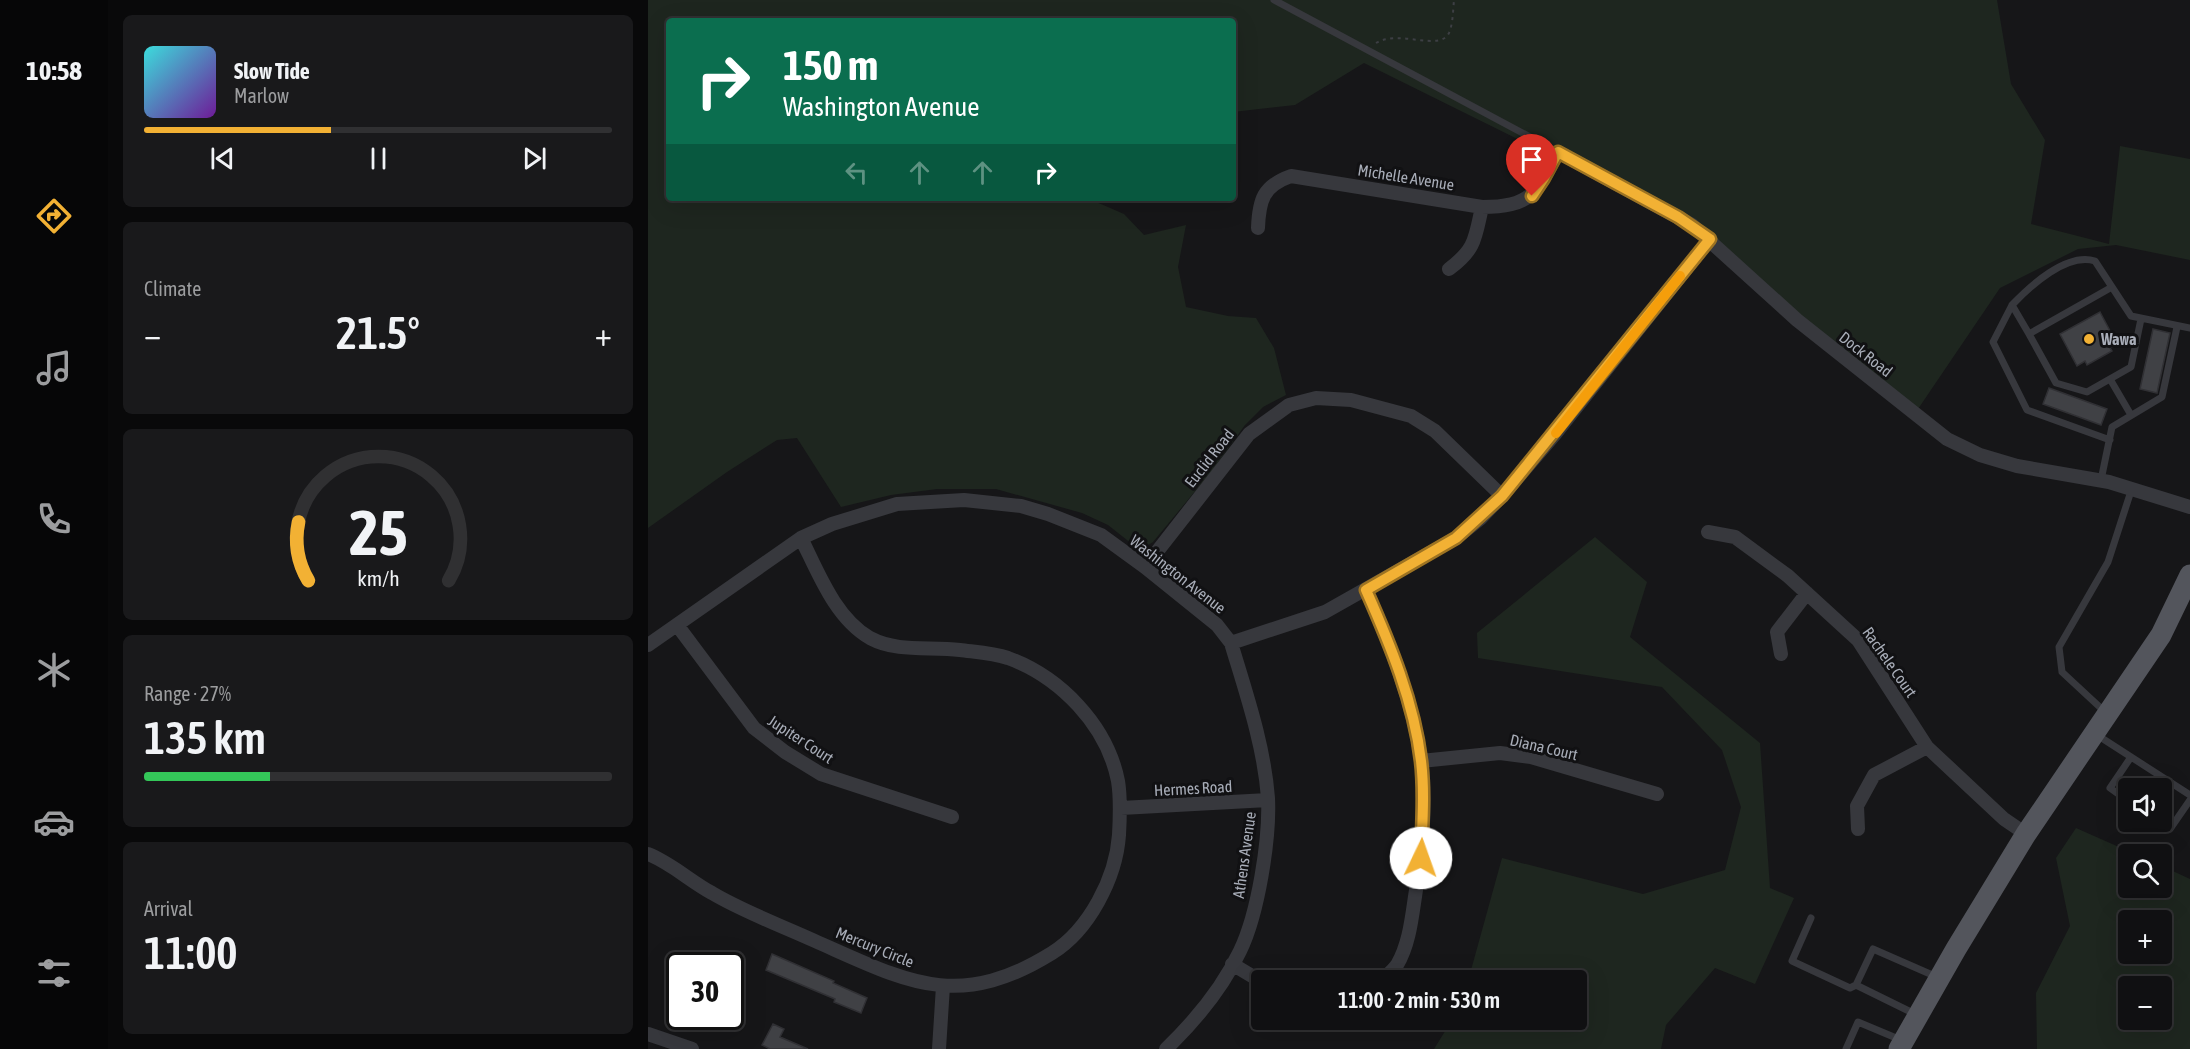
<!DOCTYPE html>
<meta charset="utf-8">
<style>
body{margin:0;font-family:"Asap Condensed",sans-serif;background:#19191b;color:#f1f3f6;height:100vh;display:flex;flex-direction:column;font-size:22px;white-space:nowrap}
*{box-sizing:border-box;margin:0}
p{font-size:20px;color:#9c9d9f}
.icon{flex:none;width:33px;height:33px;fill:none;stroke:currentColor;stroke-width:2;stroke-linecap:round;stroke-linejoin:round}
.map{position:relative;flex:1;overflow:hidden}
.sheet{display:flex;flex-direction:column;gap:15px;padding:15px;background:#09090a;width:540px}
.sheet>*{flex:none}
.top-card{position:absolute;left:18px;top:18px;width:570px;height:183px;border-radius:6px;box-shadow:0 6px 24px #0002,0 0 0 2px #303032;background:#0b6e4f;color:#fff;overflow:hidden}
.buttons{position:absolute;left:1470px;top:778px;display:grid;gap:12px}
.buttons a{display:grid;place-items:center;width:54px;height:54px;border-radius:6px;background:#101012;box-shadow:0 6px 24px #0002,0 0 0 2px #303032;font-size:30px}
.speed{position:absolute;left:18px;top:952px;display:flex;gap:12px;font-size:30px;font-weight:700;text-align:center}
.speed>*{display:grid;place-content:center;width:78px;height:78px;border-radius:50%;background:#101012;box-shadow:0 6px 24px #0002,0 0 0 2px #303032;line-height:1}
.speed .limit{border:3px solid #111;border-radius:9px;background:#fff;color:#111}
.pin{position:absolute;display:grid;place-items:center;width:51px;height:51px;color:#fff;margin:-62px -26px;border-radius:50% 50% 50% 0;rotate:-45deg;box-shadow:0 0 6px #0007}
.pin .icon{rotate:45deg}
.me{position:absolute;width:66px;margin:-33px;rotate:3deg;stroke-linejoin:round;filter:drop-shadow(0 0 4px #0008)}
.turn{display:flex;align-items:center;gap:21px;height:126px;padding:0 18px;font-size:27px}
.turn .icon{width:78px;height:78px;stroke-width:2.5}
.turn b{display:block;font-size:42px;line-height:51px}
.lanes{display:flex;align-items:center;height:57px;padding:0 18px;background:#0003;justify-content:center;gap:30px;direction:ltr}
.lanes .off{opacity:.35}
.big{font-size:45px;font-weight:600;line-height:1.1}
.sheet .widget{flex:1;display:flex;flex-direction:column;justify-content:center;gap:9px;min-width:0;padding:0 21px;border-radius:9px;background:#19191b}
.sheet .dial{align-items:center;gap:0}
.dial svg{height:156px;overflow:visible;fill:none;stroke:#303032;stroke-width:7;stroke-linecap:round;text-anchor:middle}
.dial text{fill:#f1f3f6;stroke:none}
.song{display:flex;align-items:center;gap:18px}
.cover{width:72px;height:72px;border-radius:9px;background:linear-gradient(135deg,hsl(180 70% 55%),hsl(280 70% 35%))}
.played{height:6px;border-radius:3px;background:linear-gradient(90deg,#f2b134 40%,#303032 40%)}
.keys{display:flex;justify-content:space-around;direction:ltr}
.heat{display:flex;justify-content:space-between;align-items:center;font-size:33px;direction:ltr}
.charge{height:9px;border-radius:4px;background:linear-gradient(90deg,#34c759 27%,#303032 0)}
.trip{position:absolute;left:603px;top:970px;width:336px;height:60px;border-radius:6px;background:#101012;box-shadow:0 6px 24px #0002,0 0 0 2px #303032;font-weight:600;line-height:60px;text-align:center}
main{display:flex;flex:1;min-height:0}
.menu{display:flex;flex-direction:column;width:108px;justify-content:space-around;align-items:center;background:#060607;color:#9c9d9f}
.menu .icon{width:42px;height:42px}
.menu .on{color:#f2b134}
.menu b{font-size:27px;color:#f1f3f6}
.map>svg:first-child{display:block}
.green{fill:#1e261f;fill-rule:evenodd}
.building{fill:#404145;stroke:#303034;stroke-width:1.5}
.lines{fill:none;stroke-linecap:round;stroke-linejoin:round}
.path{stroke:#3d3f44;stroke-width:2;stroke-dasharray:3 4.5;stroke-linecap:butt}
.service{stroke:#37383d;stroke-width:7}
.minor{stroke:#37383d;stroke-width:14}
.primary{stroke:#53555c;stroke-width:21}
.route-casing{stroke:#9d7322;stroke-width:15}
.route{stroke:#f2b134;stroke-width:10}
.slow{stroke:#f59e0b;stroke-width:10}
.poi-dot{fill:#f2b134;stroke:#111113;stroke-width:2}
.labels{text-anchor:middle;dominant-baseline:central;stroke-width:6;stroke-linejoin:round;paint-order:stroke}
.street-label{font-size:16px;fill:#a8adb8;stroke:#111113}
.poi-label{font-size:16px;font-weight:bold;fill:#a8adb8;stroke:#111113;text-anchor:start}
</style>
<main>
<nav class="menu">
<b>10:58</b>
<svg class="icon on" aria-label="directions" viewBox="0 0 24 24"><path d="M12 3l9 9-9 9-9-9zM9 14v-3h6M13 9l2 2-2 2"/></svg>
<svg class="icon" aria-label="music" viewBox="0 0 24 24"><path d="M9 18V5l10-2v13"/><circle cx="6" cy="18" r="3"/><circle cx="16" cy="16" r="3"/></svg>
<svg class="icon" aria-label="phone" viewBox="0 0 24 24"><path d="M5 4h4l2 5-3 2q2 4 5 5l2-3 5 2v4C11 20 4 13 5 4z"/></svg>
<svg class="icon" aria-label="climate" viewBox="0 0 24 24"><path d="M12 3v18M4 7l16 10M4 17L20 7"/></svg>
<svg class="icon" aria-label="car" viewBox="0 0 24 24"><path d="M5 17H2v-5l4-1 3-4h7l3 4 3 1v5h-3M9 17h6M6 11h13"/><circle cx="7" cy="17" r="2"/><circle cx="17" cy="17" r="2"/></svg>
<svg class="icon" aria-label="filters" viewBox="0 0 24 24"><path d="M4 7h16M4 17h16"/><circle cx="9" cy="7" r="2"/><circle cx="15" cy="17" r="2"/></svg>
</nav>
<section class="sheet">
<div class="widget">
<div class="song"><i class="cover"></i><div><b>Slow Tide</b><p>Marlow</p></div></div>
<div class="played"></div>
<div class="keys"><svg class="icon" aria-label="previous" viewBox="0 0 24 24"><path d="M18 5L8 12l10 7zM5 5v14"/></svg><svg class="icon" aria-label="pause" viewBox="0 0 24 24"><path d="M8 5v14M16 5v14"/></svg><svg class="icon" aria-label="next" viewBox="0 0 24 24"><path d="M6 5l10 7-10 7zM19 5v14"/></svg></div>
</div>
<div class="widget"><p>Climate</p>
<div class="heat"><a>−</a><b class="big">21.5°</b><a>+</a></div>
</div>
<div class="widget dial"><svg viewBox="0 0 100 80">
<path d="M14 69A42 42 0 1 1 86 69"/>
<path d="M14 69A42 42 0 0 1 9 39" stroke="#f2b134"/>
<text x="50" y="56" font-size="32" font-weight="700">25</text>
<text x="50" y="72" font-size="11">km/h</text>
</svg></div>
<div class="widget"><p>Range · 27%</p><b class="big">135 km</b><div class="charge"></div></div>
<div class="widget"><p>Arrival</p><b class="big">11:00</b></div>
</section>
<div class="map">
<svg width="1542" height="1049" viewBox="0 0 1542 1049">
<rect width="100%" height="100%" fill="#161618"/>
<!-- green -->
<path class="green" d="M0 0H1349L1363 84 1397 140 1383 224 1461 244 1472 146 1542 159V260L1468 245 1430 249 1352 288 1268 412 1027 217 716 63 647 105 585 112V21H21V198H439L476 214 496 235 538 225 530 267 538 307 580 316 608 318 626 348 638 395 615 407 597 425 563 472 505 542 497 547 484 544 460 525 434 513 348 489H289L243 495 193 507 149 438 129 440 79 472 0 528Z
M947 537 999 582 982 637 1112 743 1122 888 1146 898 1107 984 1067 968 1018 1025 1013 1049H786L804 1020H928V981H820L854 858 995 894 1077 870 1093 807 1074 750 1014 687 830 658 829 633Z
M1428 828 1489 855H1480V888H1514V866L1542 879V1049H1389L1388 993 1422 926 1408 858ZM1480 921H1514V954H1480ZM1480 987H1514V1020H1480Z"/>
<!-- building -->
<path class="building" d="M1452 312 1469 344 1462 348 1464 351 1439 365 1437 361 1429 366 1412 334Z
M1505 329 1522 333 1509 393 1492 389Z
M1401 388 1459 409 1453 425 1395 404Z
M124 954 186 981 185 983 219 998 213 1013 186 1002 187 999 118 970Z
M125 1024 136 1029 132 1037 160 1049H122L114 1045Z"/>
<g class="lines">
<!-- path -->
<path class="path" d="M728 43C751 29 792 52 801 33 805 24 805 10 806 0"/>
<!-- service -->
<path class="service" d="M626 0 910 152
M1364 305C1382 286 1419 252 1447 261L1464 287
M1493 319 1483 367 1439 392 1408 383 1381 334 1464 287 1483 316 1542 328
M1381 334 1364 305 1345 342 1379 410 1462 440
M1462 379 1483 415
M1453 480 1464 427 1514 397 1529 327
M1456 711 1414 672 1411 647 1460 562 1484 488
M1449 735 1542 795
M1480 801 1462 788 1483 757
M1511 822 1522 829 1542 800
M1163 918 1144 961 1202 988 1208 985
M1267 1014 1208 985 1225 949 1289 977
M1198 1049 1210 1022 1253 1040"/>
<!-- minor -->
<path class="minor" d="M610 228C611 200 615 186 643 176L834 207C883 207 889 193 910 152L1044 225 1149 320 1299 439 1332 455 1369 466 1461 482 1542 507
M801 269C828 249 827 238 834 207
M1060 532 1087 537 1140 576 1210 640 1279 747 1356 819 1378 834
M497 567 601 434 641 405 668 398 703 400 763 416 787 431 854 496
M718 590C742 644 764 699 773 758 779 802 774 847 768 890 764 915 762 943 749 965 745 971 738 976 733 981
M29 625 106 728 137 752 173 774 304 817
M0 645 153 538 184 524 249 504 316 500 373 506 400 514 453 535 497 567 569 625 583 643 677 612 808 538 833 518 854 496 908 433 1062 239
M1133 654 1129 632 1159 593
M773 761 852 753 883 757 1009 794
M473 808 620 800
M1210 829 1209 806 1226 775 1279 747
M0 854C23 863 42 881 64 893 96 912 132 925 167 941 258 981 309 1012 404 953 441 930 468 878 471 835 472 817 473 799 470 781 459 725 412 677 360 658 345 653 327 652 312 650 282 646 250 653 222 638 187 618 170 572 153 538
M584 964 614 982
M0 1034 44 1049
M291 1049 295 986
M518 1049C547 1021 575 987 592 951 610 914 622 839 620 798 616 745 598 693 583 643"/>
<!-- primary -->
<path class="primary" d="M1251 1049 1308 949 1378 834 1513 635 1542 575"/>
</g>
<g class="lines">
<!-- route casing -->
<g class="route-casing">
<path id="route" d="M773 858C774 826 777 793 773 761 766 702 742 644 718 590L808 538 854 496 1062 239 1030 217 910 152 896 178 884 196"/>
</g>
<!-- route -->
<use href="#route" class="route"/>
<!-- slow -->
<path class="slow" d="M908 433 1032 276"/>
</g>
<!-- markers -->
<circle class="poi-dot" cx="1441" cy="339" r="6"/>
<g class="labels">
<!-- street labels -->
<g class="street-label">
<text transform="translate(758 177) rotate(9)">Michelle Avenue</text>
<text transform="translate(1218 354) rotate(38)">Dock Road</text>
<text transform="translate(561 458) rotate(-52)">Euclid Road</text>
<text transform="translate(530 574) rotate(38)">Washington Avenue</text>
<text transform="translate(1242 662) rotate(55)">Rachele Court</text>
<text transform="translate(153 739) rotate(33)">Jupiter Court</text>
<text transform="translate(896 747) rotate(13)">Diana Court</text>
<text transform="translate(545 788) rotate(-3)">Hermes Road</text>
<text transform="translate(596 855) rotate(-82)">Athens Avenue</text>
<text transform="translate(227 947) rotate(22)">Mercury Circle</text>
</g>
<!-- poi labels -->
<g class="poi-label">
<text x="1453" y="339">Wawa</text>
</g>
</g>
</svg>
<div class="buttons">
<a><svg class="icon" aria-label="sound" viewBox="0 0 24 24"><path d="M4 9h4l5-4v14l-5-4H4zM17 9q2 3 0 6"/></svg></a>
<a><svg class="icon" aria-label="search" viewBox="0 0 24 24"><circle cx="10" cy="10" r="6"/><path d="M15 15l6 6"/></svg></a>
<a>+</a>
<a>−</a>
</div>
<div class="speed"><div class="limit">30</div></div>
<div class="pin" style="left:884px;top:196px;background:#d93025"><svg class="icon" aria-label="arrive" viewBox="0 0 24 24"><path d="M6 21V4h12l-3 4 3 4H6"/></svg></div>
<svg class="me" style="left:773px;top:858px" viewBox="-20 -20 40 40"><circle r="19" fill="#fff"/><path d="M0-13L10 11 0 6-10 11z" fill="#f2b134"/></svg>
<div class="trip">11:00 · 2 min · 530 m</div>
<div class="top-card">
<div class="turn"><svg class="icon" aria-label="right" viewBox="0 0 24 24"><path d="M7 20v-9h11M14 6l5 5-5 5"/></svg><div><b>150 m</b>Washington Avenue</div></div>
<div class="lanes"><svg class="icon off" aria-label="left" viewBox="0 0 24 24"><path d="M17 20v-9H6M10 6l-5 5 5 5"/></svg><svg class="icon off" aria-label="ahead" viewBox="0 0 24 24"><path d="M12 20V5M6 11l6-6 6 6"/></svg><svg class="icon off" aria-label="ahead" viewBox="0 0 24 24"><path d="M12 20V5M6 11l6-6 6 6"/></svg><svg class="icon" aria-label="right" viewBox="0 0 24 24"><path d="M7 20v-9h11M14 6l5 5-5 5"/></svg></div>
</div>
</div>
</main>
